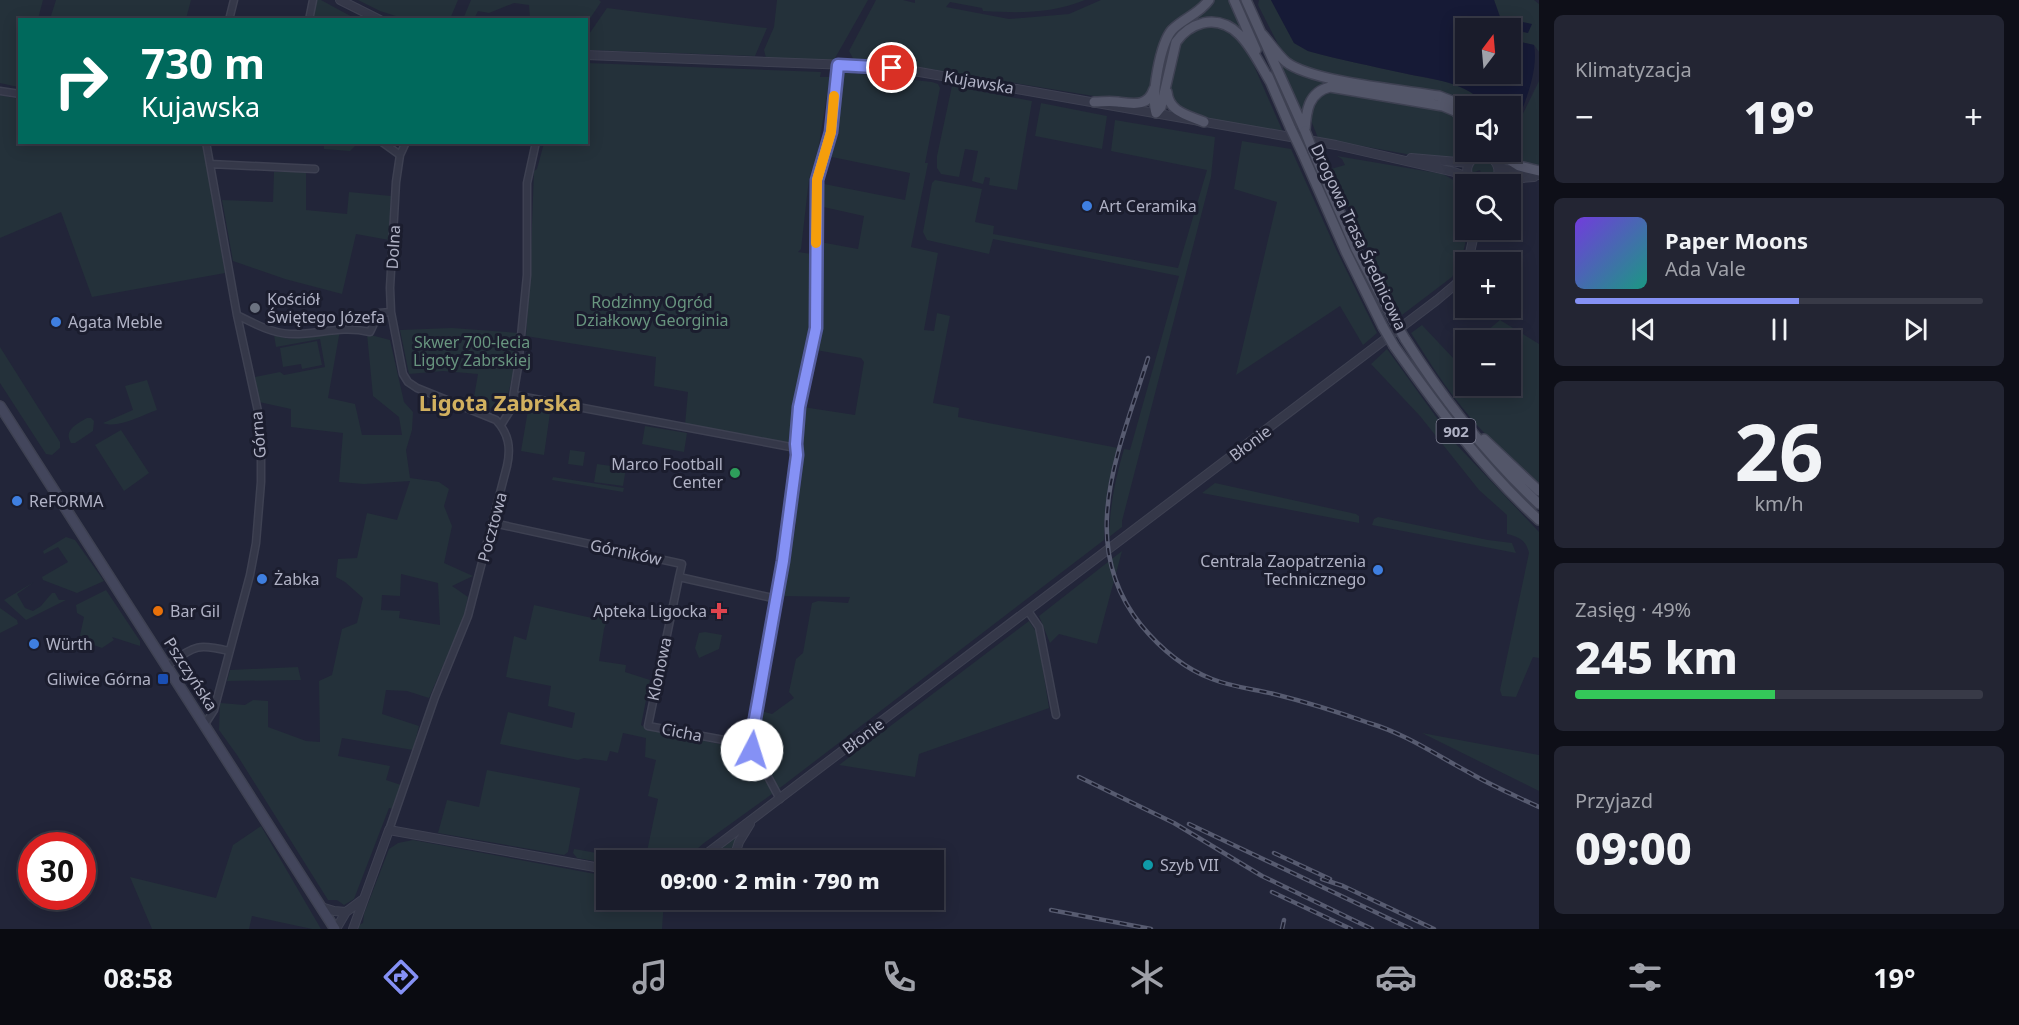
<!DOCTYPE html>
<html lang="pl">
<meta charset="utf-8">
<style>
body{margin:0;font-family:"Noto Sans",sans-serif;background:#232533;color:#f1f3f6;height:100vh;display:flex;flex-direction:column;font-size:22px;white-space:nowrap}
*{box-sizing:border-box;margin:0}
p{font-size:20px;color:#9fa1a9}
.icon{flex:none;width:33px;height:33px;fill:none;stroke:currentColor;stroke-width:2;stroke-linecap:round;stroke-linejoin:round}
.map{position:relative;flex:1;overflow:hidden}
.panel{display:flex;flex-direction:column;gap:15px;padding:15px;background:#0e0f18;width:480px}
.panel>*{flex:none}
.guide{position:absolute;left:18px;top:18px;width:570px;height:126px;border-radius:0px;box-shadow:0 3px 15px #0003,0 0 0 2px #383a47;background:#00695c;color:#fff;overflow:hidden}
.needle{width:39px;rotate:16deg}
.controls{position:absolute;left:1455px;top:18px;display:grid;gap:12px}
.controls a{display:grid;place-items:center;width:66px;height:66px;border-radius:0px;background:#1a1c2b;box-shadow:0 3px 15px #0003,0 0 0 2px #383a47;font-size:30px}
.speed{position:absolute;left:18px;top:832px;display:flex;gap:12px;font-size:30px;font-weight:700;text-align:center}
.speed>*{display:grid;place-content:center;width:78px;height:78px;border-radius:50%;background:#1a1c2b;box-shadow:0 3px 15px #0003,0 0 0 2px #383a47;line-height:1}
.speed .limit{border:9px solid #d22;background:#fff;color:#111}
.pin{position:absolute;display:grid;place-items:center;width:51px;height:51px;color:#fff;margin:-26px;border:3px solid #fff;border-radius:50%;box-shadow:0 2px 6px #0007}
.me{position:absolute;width:66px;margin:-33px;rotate:5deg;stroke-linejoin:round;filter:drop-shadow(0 0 4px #0008)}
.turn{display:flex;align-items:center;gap:21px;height:126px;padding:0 24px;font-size:27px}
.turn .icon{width:78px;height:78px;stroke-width:2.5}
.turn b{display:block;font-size:42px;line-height:51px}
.big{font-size:45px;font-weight:800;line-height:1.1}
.panel .widget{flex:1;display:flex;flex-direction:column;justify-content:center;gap:9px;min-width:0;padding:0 21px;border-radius:9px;background:#232533}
.panel .dial{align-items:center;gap:0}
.dial b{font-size:78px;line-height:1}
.song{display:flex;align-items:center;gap:18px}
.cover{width:72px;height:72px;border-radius:9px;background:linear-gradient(135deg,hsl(260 70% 55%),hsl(170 70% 35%))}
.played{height:6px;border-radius:3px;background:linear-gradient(90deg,#8591f5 55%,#383a47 55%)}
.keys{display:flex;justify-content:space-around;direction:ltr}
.heat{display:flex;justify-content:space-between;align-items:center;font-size:33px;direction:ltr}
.charge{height:9px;border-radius:4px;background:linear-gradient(90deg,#34c759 49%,#383a47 0)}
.trip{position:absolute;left:596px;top:850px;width:348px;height:60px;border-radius:0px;background:#1a1c2b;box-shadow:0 3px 15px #0003,0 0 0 2px #383a47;font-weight:800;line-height:60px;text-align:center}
.tabs{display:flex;height:96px;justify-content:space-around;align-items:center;background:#0a0b11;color:#9fa1a9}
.tabs .icon{width:42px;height:42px}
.tabs .active{color:#8591f5}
.tabs b{font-size:27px;color:#f1f3f6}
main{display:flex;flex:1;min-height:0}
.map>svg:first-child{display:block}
.green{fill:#24313a;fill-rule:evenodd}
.water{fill:#161a36}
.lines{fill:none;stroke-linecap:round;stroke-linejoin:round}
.minor-casing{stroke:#3e4152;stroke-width:9}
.tertiary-casing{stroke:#3e4152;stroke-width:10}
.secondary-casing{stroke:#3e4152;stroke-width:12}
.primary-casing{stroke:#3e4152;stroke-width:12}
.minor{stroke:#353849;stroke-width:6}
.tertiary{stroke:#353849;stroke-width:8}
.secondary{stroke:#43465c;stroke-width:9}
.primary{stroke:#535669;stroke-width:9}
.rail-casing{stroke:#575b70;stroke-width:4.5}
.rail{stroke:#1b1d2e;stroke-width:2;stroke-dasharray:7;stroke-linecap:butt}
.primary-bridge-casing{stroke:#3e4152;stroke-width:12;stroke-linecap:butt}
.primary-bridge{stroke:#535669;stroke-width:9}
.route-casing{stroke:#565e9f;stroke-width:15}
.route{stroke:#8591f5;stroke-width:10}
.slow{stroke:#f59e0b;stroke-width:10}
.shop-dot{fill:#3f7fe0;stroke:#1b1d2e;stroke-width:2}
.worship-dot{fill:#6b7280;stroke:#1b1d2e;stroke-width:2}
.leisure-dot{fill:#2e9e5b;stroke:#1b1d2e;stroke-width:2}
.food-dot{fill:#e8710a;stroke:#1b1d2e;stroke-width:2}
.health-dot{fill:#e0444e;stroke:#1b1d2e;stroke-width:2}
.transit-dot{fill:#1a4fb4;stroke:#1b1d2e;stroke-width:2}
.culture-dot{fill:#0f9aa8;stroke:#1b1d2e;stroke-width:2}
.labels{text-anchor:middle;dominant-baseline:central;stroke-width:6;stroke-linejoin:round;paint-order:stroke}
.shield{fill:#1b1d2e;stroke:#838598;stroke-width:1.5}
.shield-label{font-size:15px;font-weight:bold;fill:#b0b2c5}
.street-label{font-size:16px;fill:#b0b2c5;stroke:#1b1d2e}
.poi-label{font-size:16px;fill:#b0b2c5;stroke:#1b1d2e;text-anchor:start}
.park-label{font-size:16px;fill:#68957f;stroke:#1b1d2e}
.district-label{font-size:22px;font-weight:bold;fill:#d1b05f;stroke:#1b1d2e}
</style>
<main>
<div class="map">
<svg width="1539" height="929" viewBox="0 0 1539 929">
<rect width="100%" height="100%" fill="#222539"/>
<!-- green -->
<path class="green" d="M0 0H43L38 19 20 20 18 87 0 83Z
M56 0H191L186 19H50Z
M316 0H321L356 19H312Z
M358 0H458L450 19H405L380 11Z
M471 0H599L601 2 587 23 586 20 530 19 529 5 514 3 489 13 478 11 474 19H463Z
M777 0H868L834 60 766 58 764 50 774 27Z
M876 0H903L915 3V0H1085C1050 14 1020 13 983 11L982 8 950 2 946 7 1009 19 1069 14 1101 0H1205L1170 28 1151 91 1136 103 912 66 855 62 849 51Z
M1213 0H1229L1243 30 1227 21 1184 29 1160 103 1155 105 1164 58 1171 39Z
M1259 0H1271L1294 43 1308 51C1340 60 1372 66 1403 73 1437 81 1463 80 1487 106H1469L1448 94 1312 71 1290 61 1282 52 1258 5Z
M1494 0H1534L1539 4V52L1534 45 1512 40 1511 30 1528 33 1500 17Z
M607 8 756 27 767 28 755 56 588 50 587 37Z
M1204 25 1225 27 1244 43 1283 132 1215 120 1178 108 1169 90 1175 52 1185 36Z
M1279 61 1304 76 1446 102 1465 114V117L1456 109 1319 87C1310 93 1305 99 1303 111H1301Z
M587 63 821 72 820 77H830L815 169H812L809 179 801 249 798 252 812 254C814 277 815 301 812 324 807 365 795 403 793 444L685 425 688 392 654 386 656 357 526 336 530 277 534 171 537 169 544 143 586 142Z
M843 72 932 82 938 84 940 88 925 163H928L911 247 938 253 924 330 934 331 937 313 950 316 933 403 959 408 958 417 1118 448C1108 479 1104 507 1104 540L772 794 704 843 683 861H645L658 799 648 796 656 760 645 757 646 738 623 733 618 753 610 751 607 761 584 758 578 760 500 744 508 712 572 728 575 713 548 706 551 686 506 677 514 636 526 640 534 605 592 618 596 604 612 607 604 629 599 661 626 665 625 672 650 680 641 725 647 729 748 750 755 742 761 711 772 714 794 698 789 692 796 659 803 653 812 603 818 601 848 603 850 597 780 596 796 525 794 517 803 407 855 415 864 362 861 358 816 350 820 323V242L858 249 864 216 819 206V183L905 200 910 173 827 156 838 120Z
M1539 81V169L1533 168 1501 152H1510L1511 131 1514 132Z
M952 86 1032 101 1017 190 989 185 990 178 985 177 983 184 972 181 978 151 965 149 959 177 941 174 937 168V156Z
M1327 91 1446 110 1455 115 1465 126 1466 152H1472L1469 157 1463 160 1428 158 1318 138 1310 118 1313 102Z
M0 95 19 99 20 142 203 143 225 273 92 297 61 212 0 238Z
M1041 103 1107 116 1102 149 1035 136Z
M1115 120 1215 137 1211 177 1122 521V527L1109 537C1110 505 1115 479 1124 449L1130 450 1179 276 993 239 989 254 927 240 923 232 932 183 935 180 982 189 975 222 994 226 993 234 1178 268 1207 170 1111 151Z
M1242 141 1291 149 1335 247 1377 333 1363 345 1340 306 1236 375 1277 202 1234 189Z
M324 143V142L358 143 350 151 324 149Z
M1337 156 1443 174 1460 184 1465 193 1466 230H1468L1462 258 1452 277 1402 315 1374 263 1331 169 1345 165 1342 159Z
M1480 159 1491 162 1495 169 1494 176 1485 183 1474 179V176L1481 173 1480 170 1472 173 1471 171 1473 163Z
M274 172H306V210L347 214 349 192 391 196 389 240 356 234 342 294 285 279 233 261 222 200 273 202Z
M1500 320 1539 344V483C1514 460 1486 438 1465 411 1445 387 1428 360 1411 333L1422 325 1454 359 1465 349 1466 386H1510V340H1476Z
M452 328 519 333 514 377H512C509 390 508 404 495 410L473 403 478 374 443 371 409 374 400 330Z
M340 330 328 398 355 404 362 435H402L399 417 373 396 367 334 390 340 404 402 413 412 412 430 406 450 410 478 439 482 449 489 444 506 452 526 444 563 473 576 452 586 468 597 463 619 429 698 407 691 386 690 382 714 419 726 413 750 342 738 338 756 390 766 386 780 401 785 394 809 389 808 354 899 344 905 337 900H328L237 755 219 730 220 703 245 705 253 700 268 701V727L306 741 320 742 319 681 332 675 342 629 357 623 363 598 345 582 336 577 338 559 357 558 367 513 397 520 410 481 364 484 339 482 343 433 291 427V409L259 402 255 377 280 372 284 375 325 367 320 339 276 347 274 335 290 339ZM401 574 438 583 440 625 399 618 400 611 381 610 382 595 400 596Z
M317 341 322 365 302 369 301 364 283 367 280 348Z
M0 347 60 442V448L52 455 46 454 0 383Z
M1387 349 1455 443 1539 532V658L1533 657 1516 697 1502 696 1500 690 1529 553C1526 540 1519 537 1507 534V515L1479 490 1420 416 1371 364Z
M147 380 157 410C142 415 118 429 103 423L133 410 125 386Z
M528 410 550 413 544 455 521 451Z
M87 418H91L94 421 93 431 75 443H71C63 430 77 424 87 418Z
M645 426 687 433 684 452 642 444Z
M121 430 149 473 124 491 95 445Z
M570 450 585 452 583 466 568 464Z
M597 464 626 468 623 486 594 482Z
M553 477 624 488 623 492 552 480Z
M1215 483 1356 514 1359 516V523L1202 493Z
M1378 517 1488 540 1512 543 1516 553 1372 525 1374 519Z
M66 537 75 540 104 581 77 593 43 580 42 577 68 562 58 547 44 554 43 551Z
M1122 551 1097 644 1059 634 1050 643 1039 616Z
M34 582 17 594 25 608 33 611 41 606 52 593H55L59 600H66L26 620 4 600Z
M106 590 140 641V646L112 637 114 640 102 648 79 640 84 617 77 613 76 605Z
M0 608 17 620 18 624 0 633Z
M1029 621 1037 633 1049 708 919 754 915 777 839 765Z
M705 632 722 635 719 649 699 658 695 648 699 633Z
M298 667 301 680 227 681 230 670Z
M1422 733 1539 755V791Z
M487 770 580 788 568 852 564 855 438 833 447 800 479 807Z
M261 826 321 929H312L252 916 249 929H152L130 877 216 898 233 845Z
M740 833 731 858 716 851Z
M413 840 606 876V900H664L662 929H359V925L363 923 364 914 389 849 398 843Z
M574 849 580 850 641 861H606V863L577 858 573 853Z"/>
<!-- water -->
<path class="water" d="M1271 0H1494L1500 17 1532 24 1528 33 1510 28H1466V74H1510L1511 36 1512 40 1534 45C1539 72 1523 106 1514 132L1511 131 1510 106H1487C1465 81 1435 80 1403 73 1372 66 1340 60 1308 51L1294 43Z"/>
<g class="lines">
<!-- minor casing -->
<g class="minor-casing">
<path id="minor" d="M229 20 234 0
M309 20 313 0
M0 91 20 94
M382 142 400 155
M210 164 315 169
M237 315C253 323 271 333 290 334 319 335 339 325 370 332L379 313 391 312
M514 395 796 448
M501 425 511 409 518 367 527 275V183L536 142
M493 523 682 564 679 577 777 599
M679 577 648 726 751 745
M1028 611 1039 627 1056 715
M167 666C195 646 196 643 229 651
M205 724 214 710 250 575 256 543 261 482V447L259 416 237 315 206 142
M780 799 751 745 783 561 797 455 796 444 799 407 816 328 817 180 830 132 838 65
M389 830 435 697 468 616 507 466C511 448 509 434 496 420L417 388 408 382 403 374 391 312 390 288 396 182 400 155 406 142
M776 900 788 902"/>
</g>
<!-- tertiary casing -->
<g class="tertiary-casing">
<path id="tertiary" d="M340 0 380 20
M586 55 876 66 908 70 1336 145 1454 172 1468 177
M1411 158 1469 163
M1498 164 1504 169 1538 175
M1496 180 1534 177
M1475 184C1462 174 1466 158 1482 155 1499 157 1504 174 1491 184
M1468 262 1475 230
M705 856 717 855 727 861
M697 861 1437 300 1456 284 1466 269
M733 861 739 842 750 824
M321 907 334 911 346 912
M336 929 346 912 362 900
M353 929 389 830 606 869"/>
</g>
<!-- secondary casing -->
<g class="secondary-casing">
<path id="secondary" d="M0 406 335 929"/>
</g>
<!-- primary casing -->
<g class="primary-casing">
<path id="primary" d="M1234 0 1256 50
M1246 0 1304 129
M1262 34C1270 43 1277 54 1286 62 1312 82 1403 90 1439 96L1452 101 1466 109
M1268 76 1291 129
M1167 92C1169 112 1187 115 1204 122
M1094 102C1102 102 1110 101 1118 102 1134 104 1148 107 1154 89
M1156 113 1161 107 1176 42C1183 32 1191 26 1203 23 1239 15 1255 57 1270 81
M1156 113C1151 96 1160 44 1172 30 1184 18 1199 14 1209 0
M1305 131C1306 112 1308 92 1330 87L1443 106 1455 111 1466 121
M1313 151 1356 249 1393 319
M1302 152 1346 252 1383 327
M1487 152 1492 158
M1497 152 1519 166 1539 171
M1475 157 1477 152
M1405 339C1443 399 1487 455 1539 504
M1394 346C1438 408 1483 469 1539 520
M1484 439 1539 491"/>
</g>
<!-- minor -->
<use href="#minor" class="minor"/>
<!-- tertiary -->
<use href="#tertiary" class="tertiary"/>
<!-- secondary -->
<use href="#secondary" class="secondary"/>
<!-- primary -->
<use href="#primary" class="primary"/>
<!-- rail casing -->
<g class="rail-casing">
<path id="rail" d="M1148 358C1121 446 1074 542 1141 625 1160 648 1183 668 1212 679 1232 687 1253 689 1274 694 1306 702 1338 712 1369 723 1406 734 1436 755 1470 773 1492 786 1516 796 1539 807
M1079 777 1174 823 1262 876 1372 929
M1189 824 1411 929
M1274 853 1330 879
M1322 879 1343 886 1434 929
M1272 892 1351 929
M1051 910 1151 929
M1282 929 1284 920"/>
</g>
<!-- rail -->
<use href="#rail" class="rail"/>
<!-- primary-bridge casing -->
<g class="primary-bridge-casing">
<path id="primary-bridge" d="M1291 129 1302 152
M1305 131 1313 151
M1393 319 1405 339
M1383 327 1394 346"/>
</g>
<!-- primary-bridge -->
<use href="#primary-bridge" class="primary-bridge"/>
</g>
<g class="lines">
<!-- route casing -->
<g class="route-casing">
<path id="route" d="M752 750 751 741 783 561 797 455 796 444 799 407 816 328 817 180 831 132 838 65 892 68"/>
</g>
<!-- route -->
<use href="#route" class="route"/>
<!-- slow -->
<path class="slow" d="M816 243 817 180 831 132 834 96"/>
</g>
<!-- markers -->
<g class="shop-dot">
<circle cx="1087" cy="206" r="6"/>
<circle cx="56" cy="322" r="6"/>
<circle cx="17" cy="501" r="6"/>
<circle cx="1378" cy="570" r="6"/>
<circle cx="262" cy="579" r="6"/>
<circle cx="34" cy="644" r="6"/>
</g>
<circle class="worship-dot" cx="255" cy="308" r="6"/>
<circle class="leisure-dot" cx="735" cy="473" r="6"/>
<circle class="food-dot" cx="158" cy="611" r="6"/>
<path class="health-dot" d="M716 602h6v6h6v6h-6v6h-6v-6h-6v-6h6z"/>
<rect class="transit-dot" x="157" y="673" width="12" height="12" rx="3"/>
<circle class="culture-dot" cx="1148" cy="865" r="6"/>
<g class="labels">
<!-- shield labels -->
<rect class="shield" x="1436.5" y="419" width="39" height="24" rx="4.5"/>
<g class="shield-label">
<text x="1456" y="431">902</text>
</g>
<!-- street labels -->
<g class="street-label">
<text transform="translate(979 82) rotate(10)">Kujawska</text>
<text transform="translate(1359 237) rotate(65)">Drogowa Trasa Średnicowa</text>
<text transform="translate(393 247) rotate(-87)">Dolna</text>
<text transform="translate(258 435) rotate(-95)">Górna</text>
<text transform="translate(1250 443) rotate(-37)">Błonie</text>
<text transform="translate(492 527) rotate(-75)">Pocztowa</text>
<text transform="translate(626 552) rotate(12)">Górników</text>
<text transform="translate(659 669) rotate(-78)">Klonowa</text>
<text transform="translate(191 674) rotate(57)">Pszczyńska</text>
<text transform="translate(682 732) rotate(11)">Cicha</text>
<text transform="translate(863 736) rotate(-37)">Błonie</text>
</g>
<!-- poi labels -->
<g class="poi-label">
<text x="1099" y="206">Art Ceramika</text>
<text x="267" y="299">Kościół<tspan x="267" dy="18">Świętego Józefa</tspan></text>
<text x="68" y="322">Agata Meble</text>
<text x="723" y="464" text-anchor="end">Marco Football<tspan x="723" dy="18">Center</tspan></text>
<text x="29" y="501">ReFORMA</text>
<text x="1366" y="561" text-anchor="end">Centrala Zaopatrzenia<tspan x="1366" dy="18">Technicznego</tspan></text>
<text x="274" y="579">Żabka</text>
<text x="170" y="611">Bar Gil</text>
<text x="707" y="611" text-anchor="end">Apteka Ligocka</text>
<text x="46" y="644">Würth</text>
<text x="151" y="679" text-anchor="end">Gliwice Górna</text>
<text x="1160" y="865">Szyb VII</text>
</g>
<!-- park labels -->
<g class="park-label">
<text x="652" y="302">Rodzinny Ogród<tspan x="652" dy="18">Działkowy Georginia</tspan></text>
<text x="472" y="342">Skwer 700-lecia<tspan x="472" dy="18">Ligoty Zabrskiej</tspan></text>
</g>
<!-- district labels -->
<g class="district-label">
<text x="500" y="402">Ligota Zabrska</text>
</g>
</g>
</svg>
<div class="controls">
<a><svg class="needle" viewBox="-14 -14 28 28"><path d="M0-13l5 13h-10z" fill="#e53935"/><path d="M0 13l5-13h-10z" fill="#9fa1a9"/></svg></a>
<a><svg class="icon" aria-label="sound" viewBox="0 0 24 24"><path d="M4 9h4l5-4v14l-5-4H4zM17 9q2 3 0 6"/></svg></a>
<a><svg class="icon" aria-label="search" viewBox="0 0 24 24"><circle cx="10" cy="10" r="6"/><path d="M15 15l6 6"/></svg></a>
<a>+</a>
<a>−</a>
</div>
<div class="speed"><div class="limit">30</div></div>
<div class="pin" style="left:892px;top:68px;background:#d93025"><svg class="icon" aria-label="arrive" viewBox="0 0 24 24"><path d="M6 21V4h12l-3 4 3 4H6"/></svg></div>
<svg class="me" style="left:752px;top:750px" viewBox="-20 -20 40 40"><circle r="19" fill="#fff"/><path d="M0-13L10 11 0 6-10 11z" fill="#8591f5"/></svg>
<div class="trip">09:00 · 2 min · 790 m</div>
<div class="guide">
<div class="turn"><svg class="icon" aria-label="right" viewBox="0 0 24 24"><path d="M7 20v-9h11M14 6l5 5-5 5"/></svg><div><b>730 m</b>Kujawska</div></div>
</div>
</div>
<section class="panel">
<div class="widget"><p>Klimatyzacja</p>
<div class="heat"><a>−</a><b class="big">19°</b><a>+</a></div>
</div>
<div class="widget">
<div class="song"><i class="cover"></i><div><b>Paper Moons</b><p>Ada Vale</p></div></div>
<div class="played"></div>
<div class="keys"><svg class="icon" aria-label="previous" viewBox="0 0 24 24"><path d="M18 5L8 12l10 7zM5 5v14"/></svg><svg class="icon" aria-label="pause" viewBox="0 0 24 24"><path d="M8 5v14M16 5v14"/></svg><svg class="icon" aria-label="next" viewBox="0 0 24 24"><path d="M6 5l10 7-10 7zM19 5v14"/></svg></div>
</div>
<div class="widget dial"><b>26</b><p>km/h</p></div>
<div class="widget"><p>Zasięg · 49%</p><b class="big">245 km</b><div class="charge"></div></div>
<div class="widget"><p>Przyjazd</p><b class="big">09:00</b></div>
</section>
</main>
<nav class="tabs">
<b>08:58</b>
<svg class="icon active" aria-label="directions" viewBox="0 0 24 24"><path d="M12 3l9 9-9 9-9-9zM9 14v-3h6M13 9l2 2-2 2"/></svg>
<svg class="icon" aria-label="music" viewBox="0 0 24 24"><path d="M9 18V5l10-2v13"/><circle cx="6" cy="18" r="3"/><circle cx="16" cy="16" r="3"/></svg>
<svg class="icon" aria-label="phone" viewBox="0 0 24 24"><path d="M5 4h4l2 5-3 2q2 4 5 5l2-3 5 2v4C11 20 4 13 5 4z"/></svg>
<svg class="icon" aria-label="climate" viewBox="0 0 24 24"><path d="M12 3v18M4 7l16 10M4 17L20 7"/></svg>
<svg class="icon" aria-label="car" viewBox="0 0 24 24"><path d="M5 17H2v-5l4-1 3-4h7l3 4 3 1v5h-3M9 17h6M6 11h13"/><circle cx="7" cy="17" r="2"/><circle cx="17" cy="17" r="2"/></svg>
<svg class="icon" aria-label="filters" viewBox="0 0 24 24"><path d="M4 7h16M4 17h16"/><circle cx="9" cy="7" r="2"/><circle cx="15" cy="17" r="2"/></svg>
<b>19°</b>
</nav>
